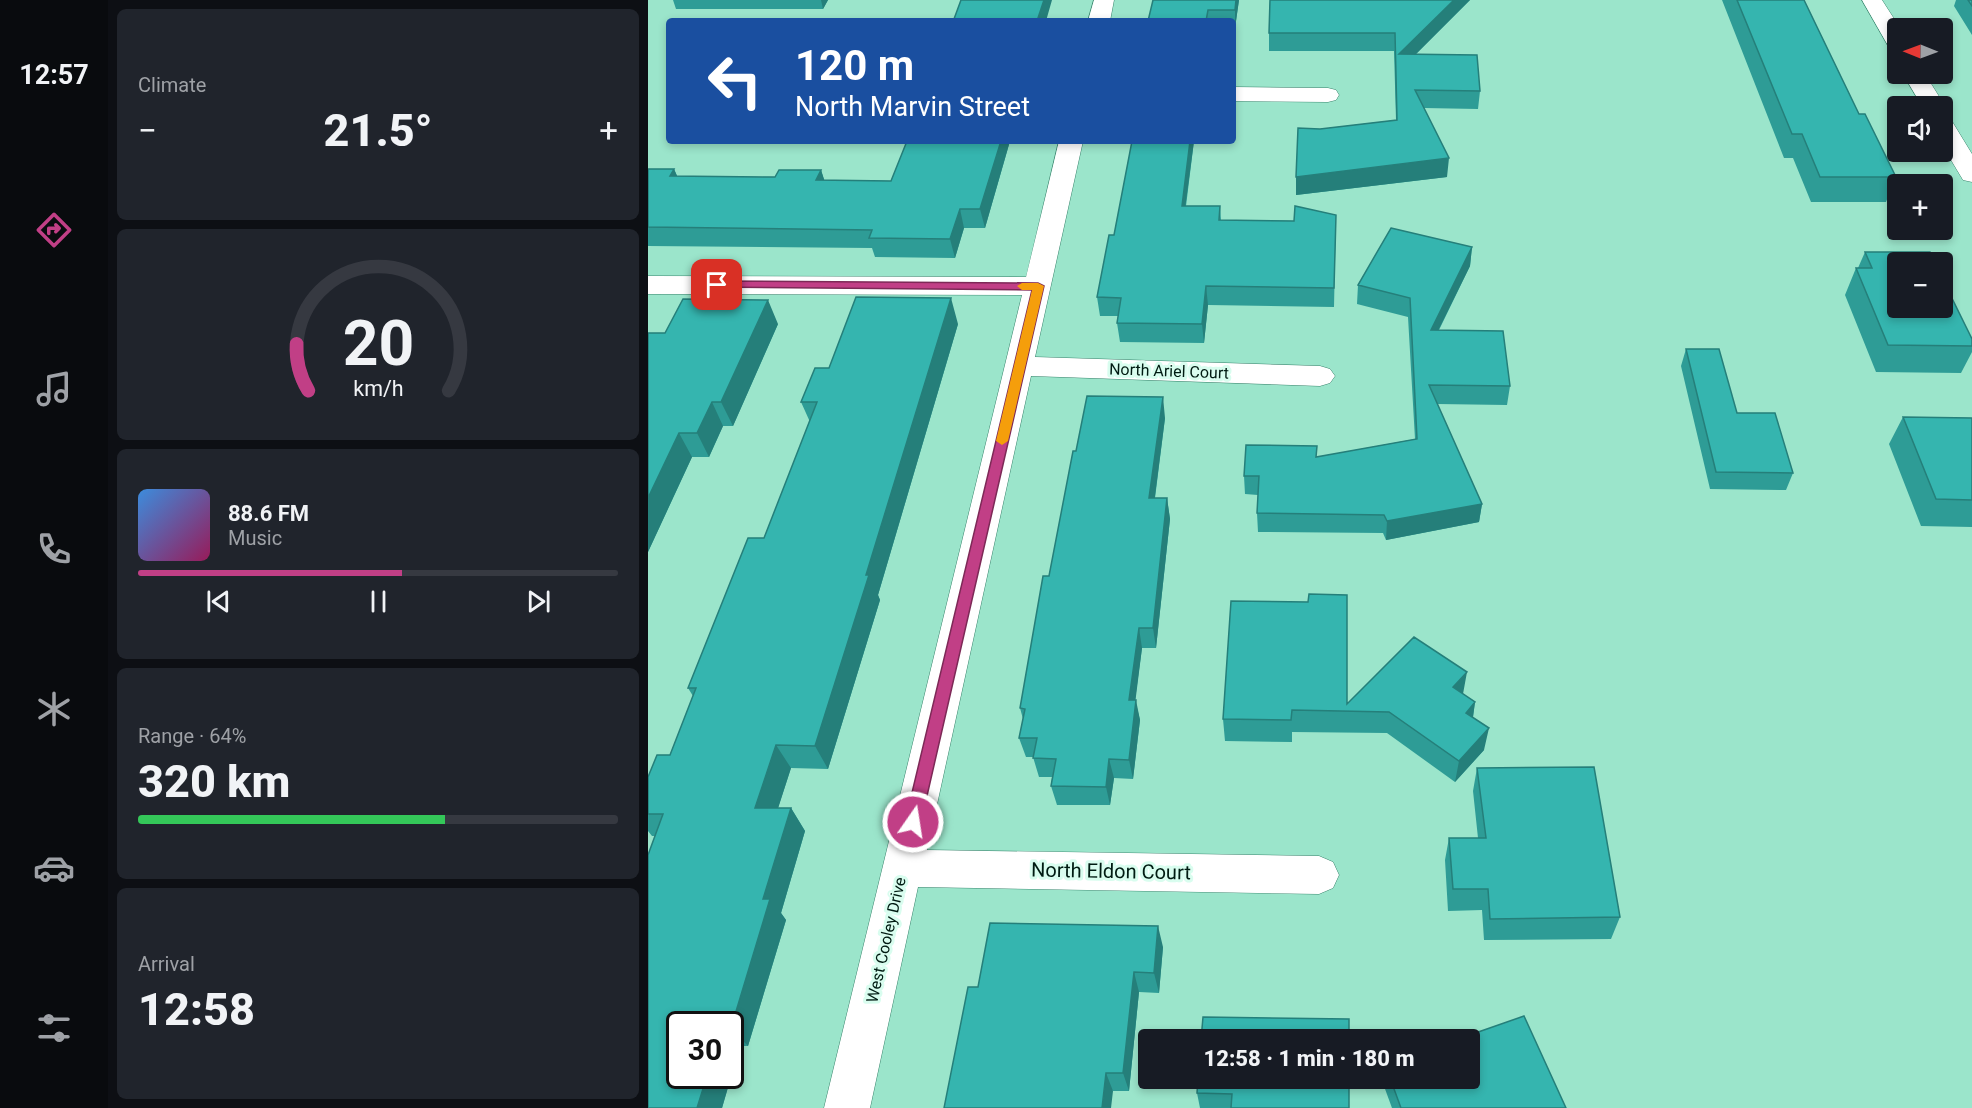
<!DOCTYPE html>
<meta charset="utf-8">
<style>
body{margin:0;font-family:Roboto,sans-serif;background:#20242c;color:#f1f3f6;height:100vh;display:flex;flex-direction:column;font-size:22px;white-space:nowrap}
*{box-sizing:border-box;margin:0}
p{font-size:20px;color:#9ea1a6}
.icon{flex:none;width:33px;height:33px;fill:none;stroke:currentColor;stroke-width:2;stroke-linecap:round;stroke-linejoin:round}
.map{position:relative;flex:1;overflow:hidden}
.details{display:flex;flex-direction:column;gap:9px;padding:9px;background:#0d0f14;width:540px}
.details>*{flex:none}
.top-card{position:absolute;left:18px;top:18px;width:570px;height:126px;border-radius:6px;box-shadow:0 3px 9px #0003;background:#1a4fa0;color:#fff;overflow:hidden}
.needle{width:39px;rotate:271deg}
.buttons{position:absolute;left:1239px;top:18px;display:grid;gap:12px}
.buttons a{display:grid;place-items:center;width:66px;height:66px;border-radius:6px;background:#171b24;box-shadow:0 3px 9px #0003;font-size:30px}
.speed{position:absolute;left:18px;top:1011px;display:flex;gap:12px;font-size:30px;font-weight:700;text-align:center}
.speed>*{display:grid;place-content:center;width:78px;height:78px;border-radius:50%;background:#171b24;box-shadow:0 3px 9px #0003;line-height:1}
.speed .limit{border:3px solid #111;border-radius:9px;background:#fff;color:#111}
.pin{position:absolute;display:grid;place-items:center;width:51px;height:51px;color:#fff;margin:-26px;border-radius:12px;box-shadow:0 3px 9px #0006}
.me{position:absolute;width:66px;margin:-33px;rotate:13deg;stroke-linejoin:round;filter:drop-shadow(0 0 4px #0008)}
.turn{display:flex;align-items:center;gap:21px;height:126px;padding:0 30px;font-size:27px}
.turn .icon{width:78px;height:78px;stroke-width:2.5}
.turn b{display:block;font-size:42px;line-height:51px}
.big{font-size:45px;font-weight:800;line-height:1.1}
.details .widget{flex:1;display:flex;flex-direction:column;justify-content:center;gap:9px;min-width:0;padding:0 21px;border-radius:9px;background:#20242c}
.details .dial{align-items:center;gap:0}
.dial svg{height:156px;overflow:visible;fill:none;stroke:#363941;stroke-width:7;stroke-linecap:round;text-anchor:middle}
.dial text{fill:#f1f3f6;stroke:none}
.song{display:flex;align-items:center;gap:18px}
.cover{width:72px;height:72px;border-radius:9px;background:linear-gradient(135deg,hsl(210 70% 55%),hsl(330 70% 35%))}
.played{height:6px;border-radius:3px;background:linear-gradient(90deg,#c13f86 55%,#363941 55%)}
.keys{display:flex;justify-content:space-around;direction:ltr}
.heat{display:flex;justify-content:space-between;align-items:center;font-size:33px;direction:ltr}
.charge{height:9px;border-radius:4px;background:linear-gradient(90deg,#34c759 64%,#363941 0)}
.trip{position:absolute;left:490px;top:1029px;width:342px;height:60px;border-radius:6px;background:#171b24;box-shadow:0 3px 9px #0003;font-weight:800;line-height:60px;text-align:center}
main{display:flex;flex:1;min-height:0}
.menu{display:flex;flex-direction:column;width:108px;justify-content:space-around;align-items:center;background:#090b0e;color:#9ea1a6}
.menu .icon{width:42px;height:42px}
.menu .on{color:#c13f86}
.menu b{font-size:27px;color:#f1f3f6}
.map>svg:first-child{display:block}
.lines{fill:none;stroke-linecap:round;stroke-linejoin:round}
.street-casing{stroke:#39836c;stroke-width:1}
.street{fill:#fff;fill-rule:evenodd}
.wall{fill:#2e9c96;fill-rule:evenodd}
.shaded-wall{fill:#257f7a}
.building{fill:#35b5af;stroke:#257f7a;stroke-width:1.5}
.route{fill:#c13f86;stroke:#7d2957;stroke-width:1.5}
.slow{fill:#f59e0b}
.labels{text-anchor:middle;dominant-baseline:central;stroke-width:6;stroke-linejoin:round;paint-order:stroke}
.street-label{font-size:16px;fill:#001b12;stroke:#d9fdef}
.near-street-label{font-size:20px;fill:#001b12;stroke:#d9fdef}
</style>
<main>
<nav class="menu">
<b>12:57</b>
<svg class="icon on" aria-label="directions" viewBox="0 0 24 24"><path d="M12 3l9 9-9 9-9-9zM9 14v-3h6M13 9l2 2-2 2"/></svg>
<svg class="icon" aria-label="music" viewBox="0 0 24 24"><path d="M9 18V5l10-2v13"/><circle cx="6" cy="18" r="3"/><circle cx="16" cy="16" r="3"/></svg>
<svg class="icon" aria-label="phone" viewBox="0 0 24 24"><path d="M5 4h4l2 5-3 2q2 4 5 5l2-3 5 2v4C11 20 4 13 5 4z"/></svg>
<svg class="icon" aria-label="climate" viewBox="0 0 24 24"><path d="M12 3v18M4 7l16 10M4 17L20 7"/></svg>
<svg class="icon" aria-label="car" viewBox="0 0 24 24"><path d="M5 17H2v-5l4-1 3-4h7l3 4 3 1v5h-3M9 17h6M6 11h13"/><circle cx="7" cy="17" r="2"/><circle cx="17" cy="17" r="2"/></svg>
<svg class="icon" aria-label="filters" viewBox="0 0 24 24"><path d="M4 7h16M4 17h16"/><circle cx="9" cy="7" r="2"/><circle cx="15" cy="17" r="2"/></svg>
</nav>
<section class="details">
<div class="widget"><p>Climate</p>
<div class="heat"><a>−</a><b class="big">21.5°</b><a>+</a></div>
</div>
<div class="widget dial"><svg viewBox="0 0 100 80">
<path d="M14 69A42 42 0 1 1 86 69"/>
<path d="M14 69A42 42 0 0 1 8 45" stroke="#c13f86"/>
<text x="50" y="56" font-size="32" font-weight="700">20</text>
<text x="50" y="72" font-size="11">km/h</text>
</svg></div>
<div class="widget">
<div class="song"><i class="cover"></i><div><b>88.6 FM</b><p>Music</p></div></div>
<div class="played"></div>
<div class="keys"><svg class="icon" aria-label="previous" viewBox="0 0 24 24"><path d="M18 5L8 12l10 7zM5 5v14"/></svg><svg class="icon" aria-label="pause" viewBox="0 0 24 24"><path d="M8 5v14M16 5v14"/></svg><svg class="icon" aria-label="next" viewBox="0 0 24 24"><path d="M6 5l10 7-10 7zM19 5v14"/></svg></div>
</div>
<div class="widget"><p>Range · 64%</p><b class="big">320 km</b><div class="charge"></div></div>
<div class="widget"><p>Arrival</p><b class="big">12:58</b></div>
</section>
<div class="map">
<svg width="1324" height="1108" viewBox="0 0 1324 1108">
<rect width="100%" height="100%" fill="#9be5cb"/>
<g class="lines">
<!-- street casing -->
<g class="street-casing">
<path id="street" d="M446 0H466L462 21H440Z
M1214 0H1234L1252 28H1250V50L1242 49Z
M1255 74H1277L1297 106 1294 109V106H1274Z
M585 87 680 88 688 90 691 95 688 100 680 102 585 101Z
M1294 116 1302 118 1324 154V182L1315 180 1294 145Z
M411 141H435L387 357 672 366 682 369 687 376 682 383 672 386 383 376 279 850 671 856 685 862 691 875 685 888 671 894 270 887 222 1108H176L374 295 0 294V276L378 277Z"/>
</g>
<!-- street -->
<use href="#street" class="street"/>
</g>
<!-- wall -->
<path class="wall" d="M25 0H180L175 9H28Z
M591 0 587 28H585V21H500Z
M622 0H822L768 54 832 91 830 109 776 108 799 177 648 195V177L672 129 748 120 746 51H621V33Z
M1074 0H1156L1211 114 1248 177 1238 202H1163L1145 158H1136Z
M1308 0H1324V35L1306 6Z
M259 141H362L337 228H316L307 258 227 257 224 248 0 246V169H26L29 176 127 177 173 170 176 180 243 181Z
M484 141H546L538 206H572L573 220 646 221 688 215 686 307 560 305 556 343 472 342 469 323 470 316H452L449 297 466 235Z
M824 247 822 266 791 330 862 386 859 405 789 404 834 504 831 522 738 540 735 533 610 532 609 513 610 495 597 494 596 476 669 457 767 439 760 317 709 304 710 285Z
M1217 252 1324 339V352L1313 373 1228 372 1197 295 1208 268H1210Z
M130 324 85 426H75L61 457H44L0 552V333H17Z
M310 324 230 595 232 600 180 769 143 768 130 808H143L157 831 133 913 138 920 100 1046H92L74 1108H0L7 836H4L0 831V777L22 755 45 696 40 688 116 538 162 422 153 402 181 368ZM32 1024H82V1076Z
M1038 349 1089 413 1145 473 1138 490 1062 489 1033 366Z
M1255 417 1324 418V527L1273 526 1241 444Z
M517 418 507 498H519L522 519 508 648H494L487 700 492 720 485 779 466 778 462 805H409L403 786 404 777H391L385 757H378L371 738 375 719 372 708 428 451Z
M660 602 699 704 815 694 827 702 825 717 836 750 807 782 739 733 644 732V742L577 741 575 719Z
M829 768 972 917 963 939 836 940 834 910 800 911 797 860 801 838H830L825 791Z
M515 947 511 993 491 992 481 1091H465L330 987Z
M813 1038 918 1108H744L733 1078H822Z
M550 1078 701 1108H552L549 1093Z"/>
<!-- shaded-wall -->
<path class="shaded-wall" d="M173 0H180L175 9Z
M396 0H404L398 21H389Z
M588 0H591L587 28V10Z
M806 0H822L750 72 751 54Z
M353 141H362L337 228 332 209Z
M542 141H546L535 224 534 206Z
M801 158 799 177 648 195V177Z
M26 169 34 187 22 176Z
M173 170 179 188 168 180Z
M312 209 316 228 307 258 302 239Z
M824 247 822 266 781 349 783 330Z
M558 286 560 305 556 343 554 324Z
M303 298 310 324 230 595 232 600 180 769 167 746 218 575Z
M120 300 130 324 85 426 73 402Z
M515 397 517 418 504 519 501 498Z
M64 402 75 426 61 457 49 433Z
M31 433 44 457 0 552V498Z
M519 498 522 519 508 648 505 628Z
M834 504 831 522 738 540 739 521Z
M491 628 494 648 485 720 481 700Z
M819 672 815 694 805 687Z
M488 700 492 720 485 779 481 760Z
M827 702 824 724 818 713Z
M841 728 836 750 807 782 811 761Z
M128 745 143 768 123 830 107 808Z
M461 759 466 778 462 805 458 787Z
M143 808 157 831 133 913 138 920 100 1046 83 1028 115 899Z
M510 926 515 947 511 993 506 973Z
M486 972 491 992 481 1091 475 1073Z
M82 1036 92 1046 74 1108H49L59 1076H82Z
M458 1073 465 1091 463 1108H454Z"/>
<!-- building -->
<path class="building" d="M313 0H396L389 21H312V19H306Z
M505 0H588L587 10H560L558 21H500Z
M622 0H806L751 54 829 55 832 91 767 90 801 158 648 177 650 128 672 129 749 120 747 33H621Z
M1089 0H1156L1211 114H1217L1248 177H1172L1154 134H1144Z
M1320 0H1324V6Z
M259 141H353L332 209H312L302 239 221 238 224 230 0 227V169H26L22 176 127 177 131 170H173L168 180 243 181Z
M484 141H542L534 206H572L571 220 646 221 647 206 688 215 686 288 558 286 554 324 469 323 473 298 449 297 461 235H466Z
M743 228 824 247 783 330 855 331 862 386 781 385 834 504 739 521 736 515 609 513 611 476H596L598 445 669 446 668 457 769 439 762 298 710 285Z
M1217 252H1282L1287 262H1250V308H1294V278L1324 339V346L1240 345 1208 268H1224Z
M208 297 303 298 218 575H221L167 746 128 745 107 808H143L115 899H122L83 1028 82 1024H32V1076H59L49 1108H0V855L15 814H0V777L9 755H22L48 688H40L100 538H116L169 402H153L167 368H181Z
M35 299 120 300 73 402H64L49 433H31L0 498V333H17Z
M1038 349H1071L1089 413H1127L1145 473 1068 472Z
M439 396 515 397 501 498H519L505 628H491L481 700H488L481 760 461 759 458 787 403 786 408 759 385 758 389 738H371L377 709 372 708 395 576H401L425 451H428Z
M1255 417 1324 418V500L1288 499Z
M661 594 699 595V704L766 637 819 672 805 687 827 702 818 713 841 728 811 761 741 712 644 710 643 720 575 719 583 601 660 602Z
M946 767 972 917 842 919 840 889H805L801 838H838L829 768Z
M342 923 510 926 506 973 486 972 475 1073H458L454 1108H296L320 987H330Z
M876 1016 918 1108H753L742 1078H822V1040H786L810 1031 813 1038Z
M555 1017 701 1019V1040H553Z
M550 1078H701V1108H583L584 1094 549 1093Z"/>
<!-- route -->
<path class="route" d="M69 281 390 283 396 286 273 822 271 828 265 830 259 828 257 822 384 290 65 287V282Z"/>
<!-- slow -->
<path class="slow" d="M390 283 396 286 360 441 354 445 348 441 384 290H374L369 286 374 283Z"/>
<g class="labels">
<!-- street labels -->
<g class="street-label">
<text transform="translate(521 371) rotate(2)">North Ariel Court</text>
<text transform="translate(238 940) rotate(-77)">West Cooley Drive</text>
</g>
<!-- near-street labels -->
<g class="near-street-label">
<text transform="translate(463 871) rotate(1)">North Eldon Court</text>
</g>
</g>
</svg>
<div class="buttons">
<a><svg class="needle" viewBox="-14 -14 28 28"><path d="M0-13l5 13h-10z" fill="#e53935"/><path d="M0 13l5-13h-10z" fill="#9ea1a6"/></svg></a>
<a><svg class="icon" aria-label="sound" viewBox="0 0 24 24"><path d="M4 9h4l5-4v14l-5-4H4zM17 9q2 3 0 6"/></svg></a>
<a>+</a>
<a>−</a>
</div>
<div class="speed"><div class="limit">30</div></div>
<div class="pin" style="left:69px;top:285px;background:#d93025"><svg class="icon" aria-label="arrive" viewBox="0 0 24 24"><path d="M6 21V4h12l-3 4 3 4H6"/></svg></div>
<svg class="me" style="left:265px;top:822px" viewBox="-20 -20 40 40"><circle r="17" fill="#c13f86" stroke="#fff" stroke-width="3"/><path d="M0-11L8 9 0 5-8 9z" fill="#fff"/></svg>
<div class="trip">12:58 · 1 min · 180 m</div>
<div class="top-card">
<div class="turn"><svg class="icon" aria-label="left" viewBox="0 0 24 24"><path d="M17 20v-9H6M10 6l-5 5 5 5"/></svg><div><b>120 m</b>North Marvin Street</div></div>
</div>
</div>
</main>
